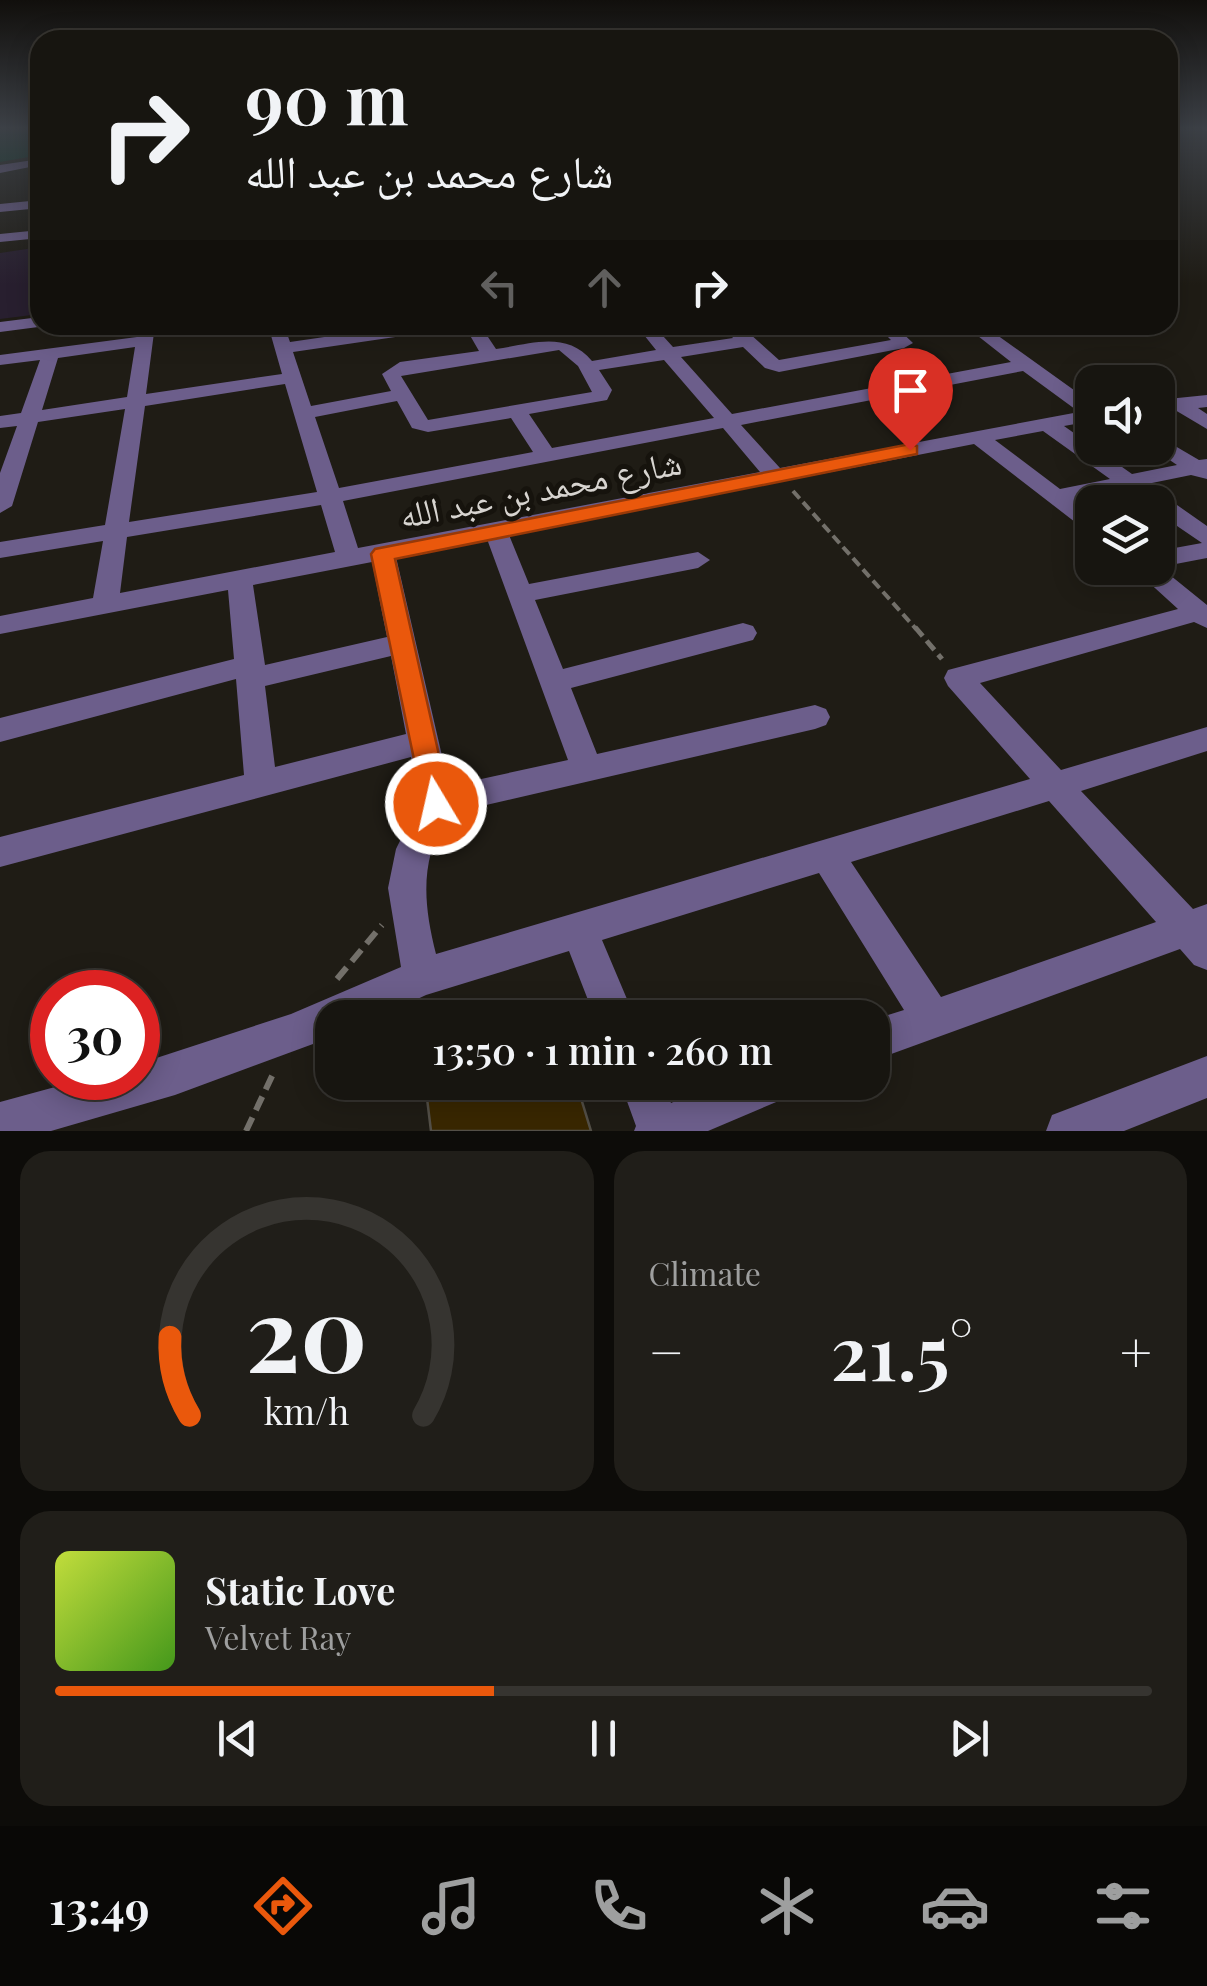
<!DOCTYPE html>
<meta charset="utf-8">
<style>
body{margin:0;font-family:"Playfair Display","Noto Naskh Arabic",serif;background:#201e19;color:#f1f3f6;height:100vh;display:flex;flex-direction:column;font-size:38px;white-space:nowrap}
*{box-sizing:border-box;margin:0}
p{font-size:32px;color:#9e9f9f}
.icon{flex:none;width:55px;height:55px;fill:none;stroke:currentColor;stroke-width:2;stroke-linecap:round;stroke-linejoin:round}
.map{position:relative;height:1131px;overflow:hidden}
.drawer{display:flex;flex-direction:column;gap:20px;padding:20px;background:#0d0c09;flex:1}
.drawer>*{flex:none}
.hud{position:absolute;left:30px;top:30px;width:1148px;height:305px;border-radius:30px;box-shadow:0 5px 25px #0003,0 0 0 2px #363430;background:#171510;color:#f1f3f6;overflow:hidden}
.buttons{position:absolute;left:1075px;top:365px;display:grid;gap:20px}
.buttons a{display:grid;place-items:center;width:100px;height:100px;border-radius:20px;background:#171510;box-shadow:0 5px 25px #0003,0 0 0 2px #363430;font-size:50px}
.speed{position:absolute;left:30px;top:970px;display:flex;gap:20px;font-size:50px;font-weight:700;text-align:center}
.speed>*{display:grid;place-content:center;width:130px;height:130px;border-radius:50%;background:#171510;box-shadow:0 5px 25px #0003,0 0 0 2px #363430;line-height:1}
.speed .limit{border:15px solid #d22;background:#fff;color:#111}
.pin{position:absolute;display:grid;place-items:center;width:85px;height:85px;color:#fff;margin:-102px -42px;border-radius:50% 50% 50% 0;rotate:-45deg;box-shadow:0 0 10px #0007}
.pin .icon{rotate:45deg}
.me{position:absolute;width:110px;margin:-55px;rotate:351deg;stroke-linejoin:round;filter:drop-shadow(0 0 8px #0008)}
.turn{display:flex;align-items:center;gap:35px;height:210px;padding:0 50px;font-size:45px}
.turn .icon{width:130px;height:130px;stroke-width:2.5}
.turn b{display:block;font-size:70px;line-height:85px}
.lanes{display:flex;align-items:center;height:95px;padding:0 50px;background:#0003;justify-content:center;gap:50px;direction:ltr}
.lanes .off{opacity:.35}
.big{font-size:75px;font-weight:600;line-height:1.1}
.drawer .tile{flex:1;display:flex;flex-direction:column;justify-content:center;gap:15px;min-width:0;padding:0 35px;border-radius:30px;background:#201e19}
.drawer .dial{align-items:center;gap:0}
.dial svg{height:260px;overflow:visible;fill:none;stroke:#363430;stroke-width:7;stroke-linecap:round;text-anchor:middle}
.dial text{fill:#f1f3f6;stroke:none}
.song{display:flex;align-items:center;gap:30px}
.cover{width:120px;height:120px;border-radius:15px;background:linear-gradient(135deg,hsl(70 70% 55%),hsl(100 70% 35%))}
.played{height:10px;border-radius:5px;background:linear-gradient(90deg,#ea580c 40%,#363430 40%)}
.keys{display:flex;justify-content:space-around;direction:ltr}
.heat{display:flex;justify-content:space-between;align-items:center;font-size:55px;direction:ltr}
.drawer .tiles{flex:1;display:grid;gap:20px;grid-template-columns:1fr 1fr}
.tile:last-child{grid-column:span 2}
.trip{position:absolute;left:315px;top:1000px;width:575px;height:100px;border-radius:30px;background:#171510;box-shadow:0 5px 25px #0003,0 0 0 2px #363430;font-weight:600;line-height:100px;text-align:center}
.menu{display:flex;height:160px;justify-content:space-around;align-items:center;background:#090806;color:#9e9f9f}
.menu .icon{width:70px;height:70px}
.menu .current{color:#ea580c}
.menu b{font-size:45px;color:#f1f3f6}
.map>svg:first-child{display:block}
.education{fill:#281f2f}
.green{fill:#043723}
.building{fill:#392700;stroke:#534f47;stroke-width:2.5}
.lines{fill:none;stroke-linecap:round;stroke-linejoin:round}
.path-far2{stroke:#73706a;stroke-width:4;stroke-dasharray:10 5;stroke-linecap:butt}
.path-far1{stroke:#73706a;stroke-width:5;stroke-dasharray:12 6;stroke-linecap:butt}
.path{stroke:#73706a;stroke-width:6;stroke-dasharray:15 8;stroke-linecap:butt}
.minor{fill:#6c5e8b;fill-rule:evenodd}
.route{fill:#ea580c;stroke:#983908;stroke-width:2.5}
.labels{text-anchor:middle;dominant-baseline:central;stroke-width:10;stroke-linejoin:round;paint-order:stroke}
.street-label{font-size:35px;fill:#d7d4d0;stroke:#16130d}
</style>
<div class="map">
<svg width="1207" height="1131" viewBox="0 0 1207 1131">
<rect width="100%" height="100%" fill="#1f1c15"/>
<!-- education -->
<path class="education" d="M40 247V314L0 319V253Z"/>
<!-- green -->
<path class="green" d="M0 127H40V155L0 162Z"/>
<!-- building -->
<path class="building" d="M425 1082H576L591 1131H431Z"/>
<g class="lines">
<!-- path-far2 -->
<path class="path-far2" d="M793 491 917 630"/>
<!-- path-far1 -->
<path class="path-far1" d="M915 627 942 659"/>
<!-- path -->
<path class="path" d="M337 979 382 925
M246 1131 273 1074"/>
<!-- minor -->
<path class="minor" d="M1199 127H1207V131Z
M40 159V165L0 173V165Z
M40 200V208L0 212V204Z
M40 230V238L0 242V234Z
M40 317V325L46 326 0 332V322Z
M139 325H155L146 394 282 374 268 325H284L290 342 407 325H451L443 330 293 352 311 406 391 391 382 374 400 362 479 351 464 325H480L496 349C531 344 566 330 592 361L656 350 636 325H653L673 347 733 338 722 325H740L779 360 891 340 876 325H894L913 343 904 348 779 372 765 368 743 347 681 357 732 414 1011 362 964 325H983L1092 403V421L1064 426 1132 474 1177 465 1152 448H1158V436L1199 460 1207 459V479L1191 475 1147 484 1207 526V558L1160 567 1207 605V628L1194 622 980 683 1061 770 1207 727V751L1081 791 1193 909 1207 904V970L1194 965 1180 949 872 1061V1020L904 1010 819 873 602 940 635 1018H595L569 951 426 995 377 1018H332V1037L175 1095 51 1131H0V1102L88 1078H138V1064L291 1014 401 967 388 888 396 849 419 802 411 757 0 867V837L244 775 236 679 0 742V718L234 659 228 590 0 634V616L93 598 103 541 0 558V542L105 525 125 409 38 422 12 506 0 513V473L17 426 0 428V416L21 413 40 360 0 365V355L137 337ZM135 347 127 397 42 410 58 358ZM559 350 578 366 592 392 428 420 401 376ZM664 360 714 418 552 448 529 414 607 400 612 390 599 370ZM1023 371 1079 412 780 468 741 425ZM285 384 317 492 129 522 145 406ZM397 401 412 428 428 432 511 418 533 452 339 488 315 417ZM723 428 760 472 358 548 343 501ZM1043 431 1110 479 1060 489 995 440ZM974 444 1084 529 1092 531V513L1074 500 1124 489 1143 502H1158V513L1202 543 1158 551V568H1133L1178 609 948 670 944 678 948 686 1030 779 436 954C423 902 420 862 447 814L815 729 826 725 830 717 826 709 815 705 597 754 571 688 753 640 757 633 753 626 743 623 563 669 535 600 698 568 710 560 698 552 529 584 509 535ZM321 505 335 552 120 593 127 537ZM487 539 568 760 449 786 396 557ZM372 562 387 637 265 665 253 585ZM391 656 406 734 275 767 265 686ZM1049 801 1156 922 941 997 851 862Z
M1207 395V407L1198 408 1207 414V429L1175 410 1158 412V400Z
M1207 1056V1098L1124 1131H1046L1052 1115Z
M620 1082H662L671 1103 720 1082H794L788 1097 708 1131H634L636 1126Z"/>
</g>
<!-- sky -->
<linearGradient id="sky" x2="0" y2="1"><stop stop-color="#110f0c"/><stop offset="0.45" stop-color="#3c4046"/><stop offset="1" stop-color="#3c4046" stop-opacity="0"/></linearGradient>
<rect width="1207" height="285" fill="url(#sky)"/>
<!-- route -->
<path class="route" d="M910 444 917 446V454L395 559 450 804 446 812 436 816 425 812 371 554 375 549Z"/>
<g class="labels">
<!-- street labels -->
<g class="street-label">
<text transform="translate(540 487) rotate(-11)">شارع محمد بن عبد الله</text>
</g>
</g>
</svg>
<div class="buttons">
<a><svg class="icon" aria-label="sound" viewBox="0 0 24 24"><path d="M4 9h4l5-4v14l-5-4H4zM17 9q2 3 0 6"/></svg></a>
<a><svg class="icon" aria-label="layers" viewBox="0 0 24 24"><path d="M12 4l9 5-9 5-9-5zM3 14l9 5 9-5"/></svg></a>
</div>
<div class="speed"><div class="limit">30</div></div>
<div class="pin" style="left:910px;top:450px;background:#d93025"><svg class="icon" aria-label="arrive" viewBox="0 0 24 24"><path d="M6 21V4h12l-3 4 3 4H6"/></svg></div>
<svg class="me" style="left:436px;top:804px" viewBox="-20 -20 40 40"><circle r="17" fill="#ea580c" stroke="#fff" stroke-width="3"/><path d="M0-11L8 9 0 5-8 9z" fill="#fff"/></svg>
<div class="trip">13:50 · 1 min · 260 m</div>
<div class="hud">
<div class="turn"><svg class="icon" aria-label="right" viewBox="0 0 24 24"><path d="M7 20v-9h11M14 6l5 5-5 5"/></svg><div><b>90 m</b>شارع محمد بن عبد الله</div></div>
<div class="lanes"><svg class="icon off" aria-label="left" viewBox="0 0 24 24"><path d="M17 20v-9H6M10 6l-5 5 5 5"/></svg><svg class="icon off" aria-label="ahead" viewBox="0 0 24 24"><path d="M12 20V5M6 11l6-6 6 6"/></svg><svg class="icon" aria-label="right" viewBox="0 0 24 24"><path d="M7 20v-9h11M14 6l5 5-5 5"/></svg></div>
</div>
</div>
<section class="drawer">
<div class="tiles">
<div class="tile dial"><svg viewBox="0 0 100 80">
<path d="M14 69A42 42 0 1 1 86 69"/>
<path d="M14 69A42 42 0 0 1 8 45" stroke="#ea580c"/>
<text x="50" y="56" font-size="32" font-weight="700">20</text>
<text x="50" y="72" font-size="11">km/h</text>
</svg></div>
<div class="tile"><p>Climate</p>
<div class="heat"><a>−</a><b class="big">21.5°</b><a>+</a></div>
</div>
<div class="tile">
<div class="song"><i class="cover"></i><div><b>Static Love</b><p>Velvet Ray</p></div></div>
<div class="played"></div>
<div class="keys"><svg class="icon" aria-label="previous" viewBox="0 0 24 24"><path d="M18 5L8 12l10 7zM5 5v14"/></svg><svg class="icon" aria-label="pause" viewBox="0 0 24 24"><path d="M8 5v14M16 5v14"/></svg><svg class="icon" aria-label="next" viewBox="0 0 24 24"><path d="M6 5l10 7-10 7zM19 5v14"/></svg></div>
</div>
</div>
</section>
<nav class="menu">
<b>13:49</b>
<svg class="icon current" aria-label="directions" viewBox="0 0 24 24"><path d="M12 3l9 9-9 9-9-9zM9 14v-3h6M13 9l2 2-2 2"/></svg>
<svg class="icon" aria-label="music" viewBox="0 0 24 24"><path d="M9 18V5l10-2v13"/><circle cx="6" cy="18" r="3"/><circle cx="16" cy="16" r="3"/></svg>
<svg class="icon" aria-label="phone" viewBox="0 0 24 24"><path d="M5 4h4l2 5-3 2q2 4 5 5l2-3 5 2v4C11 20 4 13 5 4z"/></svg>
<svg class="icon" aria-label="climate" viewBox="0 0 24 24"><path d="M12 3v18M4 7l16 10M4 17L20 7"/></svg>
<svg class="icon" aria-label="car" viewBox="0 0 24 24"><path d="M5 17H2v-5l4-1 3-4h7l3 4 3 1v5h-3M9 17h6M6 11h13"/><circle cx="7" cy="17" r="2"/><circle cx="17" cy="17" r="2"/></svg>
<svg class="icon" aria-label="filters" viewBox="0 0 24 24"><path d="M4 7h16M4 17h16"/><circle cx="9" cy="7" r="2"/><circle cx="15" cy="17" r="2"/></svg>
</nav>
